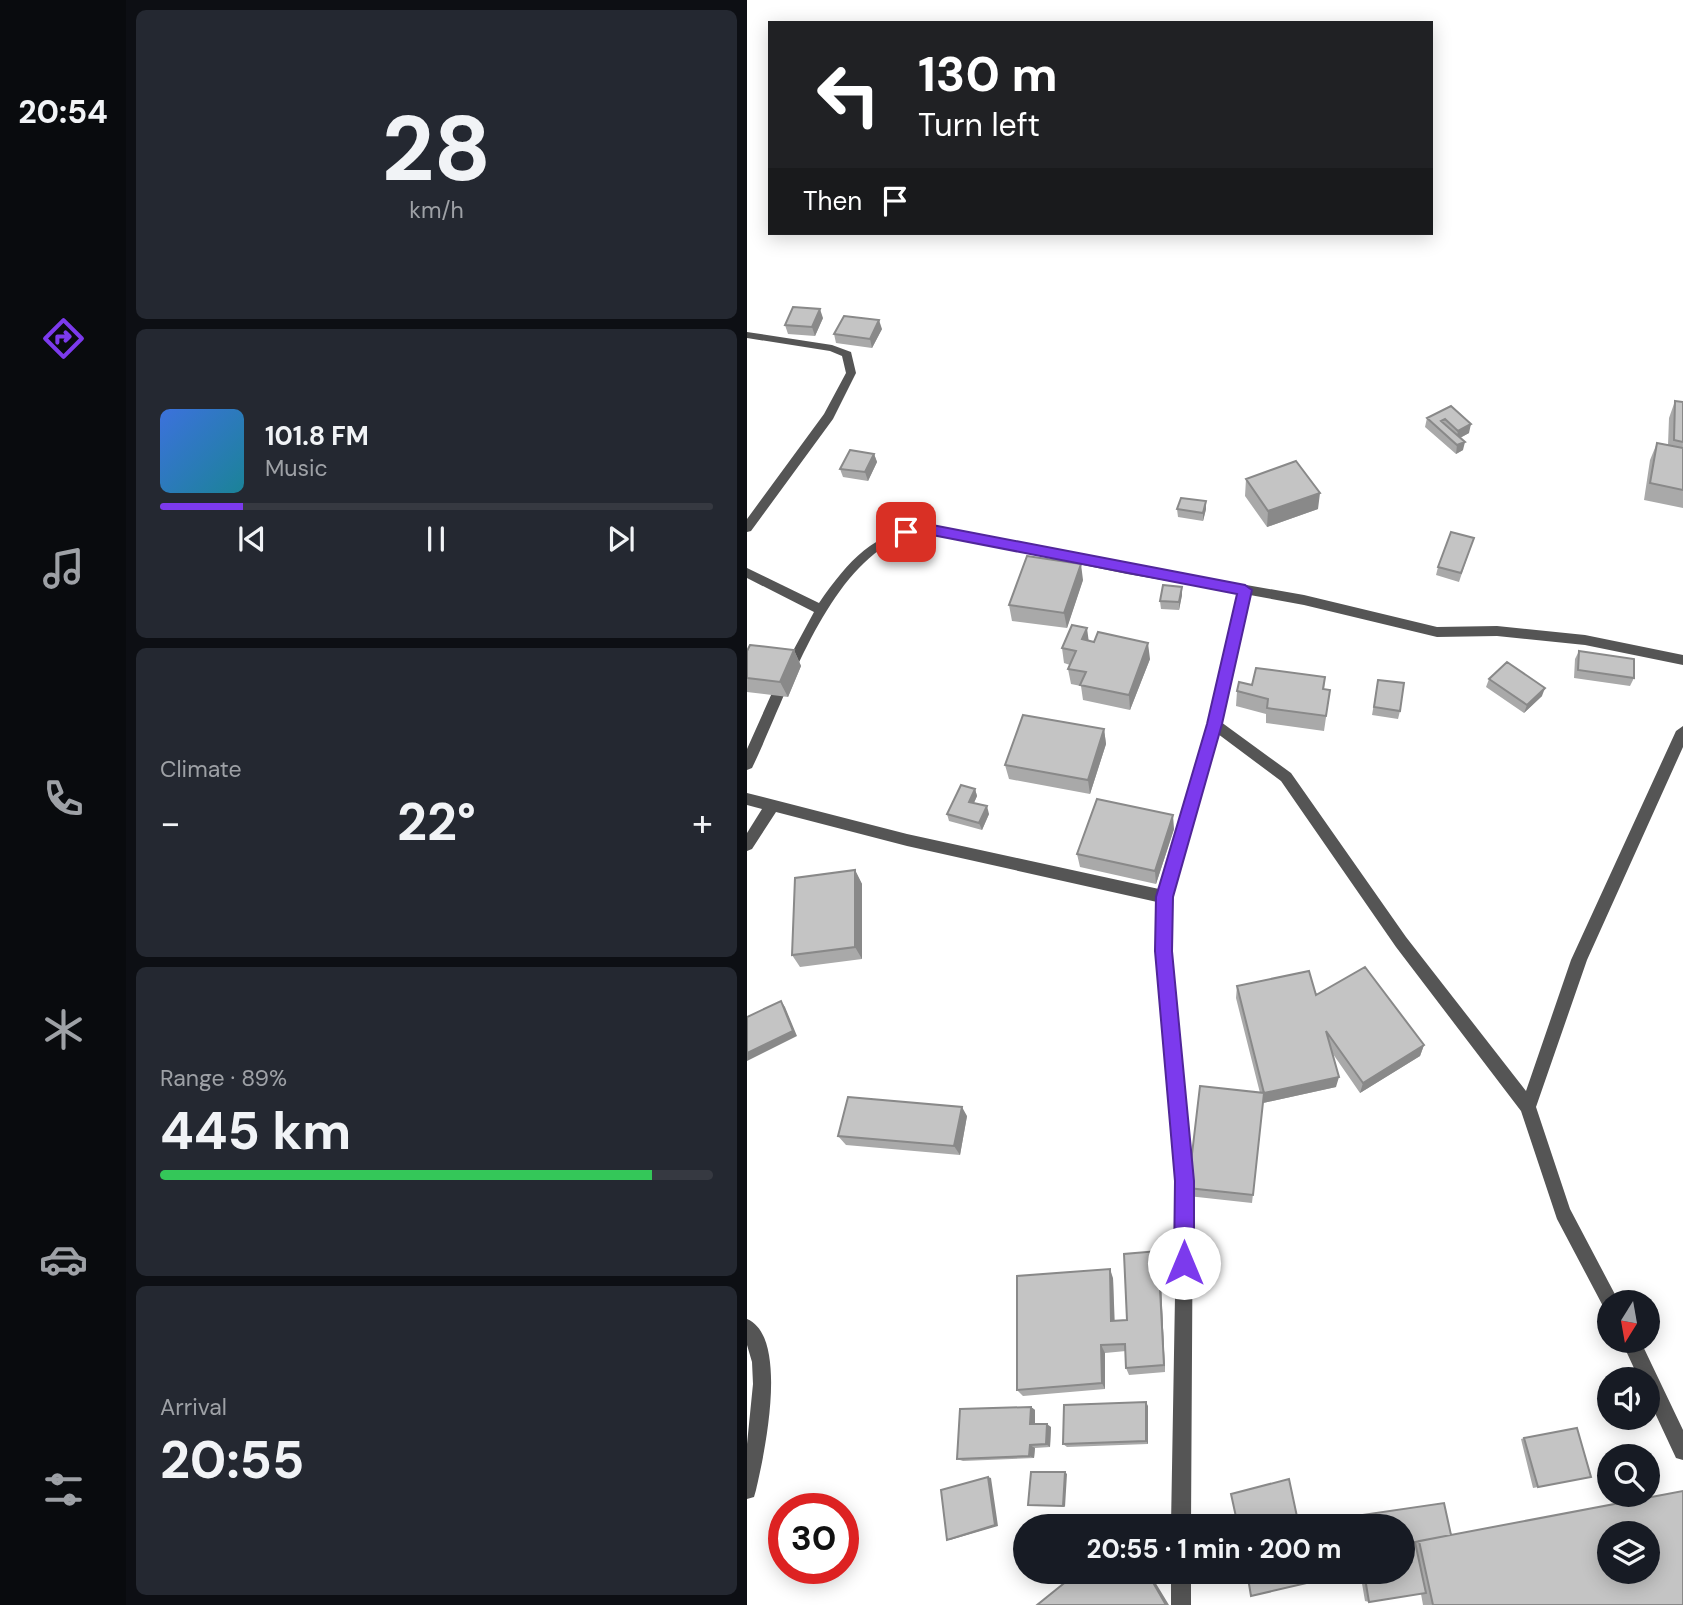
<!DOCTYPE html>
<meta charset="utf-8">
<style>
body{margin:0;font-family:"DM Sans",sans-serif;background:#242831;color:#f1f3f6;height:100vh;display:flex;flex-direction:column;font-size:26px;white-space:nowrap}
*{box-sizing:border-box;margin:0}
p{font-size:23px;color:#9ea1a6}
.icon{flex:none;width:38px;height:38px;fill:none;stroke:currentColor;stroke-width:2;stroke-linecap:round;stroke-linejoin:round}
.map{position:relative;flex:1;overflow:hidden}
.panel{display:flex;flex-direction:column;gap:10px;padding:10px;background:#0d0f14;width:621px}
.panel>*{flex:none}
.top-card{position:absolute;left:21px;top:21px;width:665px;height:214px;border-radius:0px;box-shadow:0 4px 18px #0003;background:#202124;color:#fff;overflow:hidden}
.needle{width:46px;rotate:191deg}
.controls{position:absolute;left:850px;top:1290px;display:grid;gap:14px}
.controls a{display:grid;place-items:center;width:63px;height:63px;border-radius:50%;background:#171b24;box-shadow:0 4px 18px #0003;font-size:35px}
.speed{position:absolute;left:21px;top:1493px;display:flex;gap:14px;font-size:35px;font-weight:700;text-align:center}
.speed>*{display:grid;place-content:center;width:91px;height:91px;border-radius:50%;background:#171b24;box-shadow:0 4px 18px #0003;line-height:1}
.speed .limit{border:10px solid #d22;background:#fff;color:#111}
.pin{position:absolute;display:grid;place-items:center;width:60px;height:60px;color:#fff;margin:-30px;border-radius:14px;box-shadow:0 4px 10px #0006}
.me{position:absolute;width:77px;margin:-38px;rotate:0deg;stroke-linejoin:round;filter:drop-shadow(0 0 5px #0008)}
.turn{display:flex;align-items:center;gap:24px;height:147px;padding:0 35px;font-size:32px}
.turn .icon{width:91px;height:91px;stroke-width:2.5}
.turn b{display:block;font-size:49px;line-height:60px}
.then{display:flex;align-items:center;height:66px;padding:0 35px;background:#0003;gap:14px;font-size:26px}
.big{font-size:52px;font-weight:700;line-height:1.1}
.panel .widget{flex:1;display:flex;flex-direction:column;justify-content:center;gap:10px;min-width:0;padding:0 24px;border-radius:10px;background:#242831}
.panel .dial{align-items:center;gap:0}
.dial b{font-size:91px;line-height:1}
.song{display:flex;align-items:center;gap:21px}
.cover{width:84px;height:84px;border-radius:10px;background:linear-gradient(135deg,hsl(220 70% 55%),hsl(190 70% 35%))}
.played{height:7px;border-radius:4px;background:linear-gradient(90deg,#7c3aed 15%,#363941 15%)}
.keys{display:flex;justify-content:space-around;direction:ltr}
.heat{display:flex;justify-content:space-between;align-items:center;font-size:38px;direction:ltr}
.charge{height:10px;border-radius:5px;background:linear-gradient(90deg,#34c759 89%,#363941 0)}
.trip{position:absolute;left:266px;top:1514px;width:402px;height:70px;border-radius:35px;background:#171b24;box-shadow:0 4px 18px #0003;font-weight:700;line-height:70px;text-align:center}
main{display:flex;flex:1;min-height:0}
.tab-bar{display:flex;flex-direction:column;width:126px;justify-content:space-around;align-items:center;background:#090b0e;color:#9ea1a6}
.tab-bar .icon{width:49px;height:49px}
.tab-bar .selected{color:#7c3aed}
.tab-bar b{font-size:32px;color:#f1f3f6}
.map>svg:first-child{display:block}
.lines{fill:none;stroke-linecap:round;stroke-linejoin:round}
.street{fill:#555;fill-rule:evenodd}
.wall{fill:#a9a9a9}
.shaded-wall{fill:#898989}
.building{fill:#c4c4c4;stroke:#898989;stroke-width:2;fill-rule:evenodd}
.route{fill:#7c3aed;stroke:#51269a;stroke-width:2}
</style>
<main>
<nav class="tab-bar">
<b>20:54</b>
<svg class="icon selected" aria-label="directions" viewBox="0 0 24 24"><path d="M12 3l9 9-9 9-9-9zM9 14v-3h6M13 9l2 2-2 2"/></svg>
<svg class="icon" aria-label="music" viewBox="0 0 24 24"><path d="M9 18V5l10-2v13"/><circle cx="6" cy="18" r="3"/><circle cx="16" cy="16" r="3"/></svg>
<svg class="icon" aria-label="phone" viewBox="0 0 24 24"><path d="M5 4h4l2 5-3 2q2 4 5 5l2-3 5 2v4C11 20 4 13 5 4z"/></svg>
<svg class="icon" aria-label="climate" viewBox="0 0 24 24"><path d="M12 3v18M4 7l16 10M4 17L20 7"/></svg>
<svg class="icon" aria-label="car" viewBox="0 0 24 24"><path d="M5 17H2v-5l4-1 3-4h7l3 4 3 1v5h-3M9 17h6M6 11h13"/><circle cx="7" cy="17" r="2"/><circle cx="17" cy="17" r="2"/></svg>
<svg class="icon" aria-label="filters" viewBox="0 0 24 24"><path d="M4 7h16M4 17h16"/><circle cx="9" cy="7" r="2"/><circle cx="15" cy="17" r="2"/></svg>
</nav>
<section class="panel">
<div class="widget dial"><b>28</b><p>km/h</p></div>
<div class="widget">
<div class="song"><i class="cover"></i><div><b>101.8 FM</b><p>Music</p></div></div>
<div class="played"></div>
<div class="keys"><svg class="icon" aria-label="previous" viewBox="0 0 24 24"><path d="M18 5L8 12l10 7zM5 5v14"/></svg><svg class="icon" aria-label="pause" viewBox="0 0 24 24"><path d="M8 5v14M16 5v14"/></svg><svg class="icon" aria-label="next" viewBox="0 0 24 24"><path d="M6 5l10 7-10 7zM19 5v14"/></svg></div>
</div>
<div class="widget"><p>Climate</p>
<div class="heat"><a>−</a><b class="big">22°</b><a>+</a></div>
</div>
<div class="widget"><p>Range · 89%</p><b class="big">445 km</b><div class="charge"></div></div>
<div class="widget"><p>Arrival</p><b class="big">20:55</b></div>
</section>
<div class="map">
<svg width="936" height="1605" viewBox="0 0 936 1605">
<rect width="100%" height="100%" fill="#fff"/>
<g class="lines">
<!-- street -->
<path class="street" d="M0 332 85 345 104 352 109 373 86 419 4 531 0 532V519L77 414 99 373 95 356 83 351 0 338Z
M180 525 380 564 557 595 690 627 750 626 838 635 936 655V665L838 645 750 636 690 637 557 605 503 595 474 722 544 773 659 937 779 1091 824 960 929 731 936 726V747L840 960 789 1107 823 1209 872 1302H863V1311L857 1308 810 1219 774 1111 649 947 534 781 471 734 424 897 425 951 446 1181 444 1526H424L430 1181 409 951 410 902 160 846 29 812 5 849 0 851V833L15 809 0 805V793L160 834 412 889 460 724 491 593 380 574 180 533C168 535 155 537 144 543 76 579 37 702 5 768L0 770V749L33 675 67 612 0 578V568L72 603C102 560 126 532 180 525Z
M0 1319C43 1337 17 1456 9 1490L7 1497 0 1499V1444L6 1384 5 1362 0 1345Z
M874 1340H893L936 1430V1460L929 1458 901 1398V1379H892Z
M424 1572H444V1605H424Z"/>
</g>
<!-- wall -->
<path class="wall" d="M76 318 68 336 41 334 38 325Z
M135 329 125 348 89 343 87 334Z
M928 401 936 402V508L897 500 903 460 910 443 921 445 922 418Z
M704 406 722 433 713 438 716 450 709 454 678 427 680 418Z
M127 454 130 462 121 481 96 477 93 469Z
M499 479 571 509 520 527 498 496Z
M459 501V509L456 521 431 517 430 509Z
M724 546 712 582 689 575 691 567Z
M336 580 320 628 265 621 262 605Z
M435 587V595L432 610 414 609 413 601Z
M341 641 403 659 383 710 336 700 334 686 324 684 321 669 323 665 317 663 315 648Z
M47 650 54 666 41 697 0 692V651Z
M832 651 887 678 883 686 827 678 828 659Z
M578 677 577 689 583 690 577 731 519 723V714L489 706 490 691 505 685Z
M742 679 795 696 777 713 739 687Z
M631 680 653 711 651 719 625 715Z
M357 729 359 744 343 794 262 779 258 765Z
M228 789 230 796 227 803 242 814 235 830 202 821 200 814Z
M427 829 409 884 333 867 330 854Z
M108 870 115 884V959L53 967 45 955Z
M490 986 569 995 677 1045 673 1056 613 1093 586 1054 589 1087 516 1103 505 1203 441 1196V1188L513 1093 489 998Z
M220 1116 213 1155 99 1145 91 1136Z
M413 1261 418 1372 382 1375 379 1368V1351L358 1353V1389L276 1396 270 1390 366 1278 367 1321 380 1320Z
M401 1406V1444L320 1447 316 1444Z
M284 1407 288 1410V1424L304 1427 303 1447 288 1448 287 1458 216 1461 210 1459Z
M777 1438 844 1477 786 1488 774 1439Z
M936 1491V1605H676L674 1594 622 1602 618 1601 613 1572H656V1526H606L604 1517 608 1516 704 1535Z"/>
<!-- shaded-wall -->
<path class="shaded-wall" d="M73 309 76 318 68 336 65 327Z
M132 320 135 329 125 348 123 339Z
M724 424 722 433 709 440 711 431Z
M718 442 716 450 709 454 710 445Z
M127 454 130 462 121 481 118 472Z
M573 493 571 509 520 527 521 511Z
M459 501V509L456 521V513Z
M334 564 336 580 320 628 317 613Z
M435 587V595L432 610V602Z
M340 628 342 643 335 639Z
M401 643 403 659 383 710 382 695Z
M47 650 54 666 41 697 33 682Z
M798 688 795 696 777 713 780 705Z
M357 729 359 744 343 794 341 780Z
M228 789 230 796 224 809 222 802Z
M240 806 242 814 235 830 232 823Z
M426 815 427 829 409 884 408 871Z
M108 870 115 884V959L108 947Z
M34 1001 38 1007 50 1036 0 1061V1053Z
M677 1045 673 1056 613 1093 616 1083Z
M592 1077 589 1087 516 1103 517 1093Z
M215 1107 220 1116 213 1155 207 1146Z
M411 1251 413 1261 418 1372 417 1365Z
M363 1269 366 1278 368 1329 364 1321Z
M354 1345 358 1353V1389L355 1383Z
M399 1402 401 1406V1444L399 1441Z
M284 1407 288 1410V1427L283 1424Z
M300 1424 304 1427 303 1447 299 1444Z
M283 1445 288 1448 287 1458 282 1456Z
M318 1472 320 1474 318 1507 316 1506Z
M241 1477 244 1478 251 1526 203 1540H200Z
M400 1572H402L422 1605H419Z"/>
<!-- building -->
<path class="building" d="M46 307 73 309 65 327 38 325Z
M97 316 132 320 123 339 87 334Z
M928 401 936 402V442L927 440Z
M704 406 724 424 711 431 698 419 694 421 718 442 710 445 680 418Z
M910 443 936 448V490L903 483Z
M103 450 127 454 118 472 93 469Z
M549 461 573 493 521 511 499 479Z
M434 498 459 501 456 513 430 509Z
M704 532 727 538 714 573 691 567Z
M280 556 334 564 317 613 262 605Z
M416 585 435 587 432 602 413 601Z
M325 625 340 628 335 639 347 642 351 632 401 643 382 695 333 685 339 672 321 669 329 651 315 648Z
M3 645 47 650 33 682 0 678V651Z
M832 651 887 659V678L831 670Z
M760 662 798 688 780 705 742 679Z
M509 668 578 677 576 689 583 690 579 716 520 708 521 699 490 691 492 682 505 685Z
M631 680 657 683 653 711 627 707Z
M276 715 357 729 341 780 258 765Z
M214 785 228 789 222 802 240 806 232 823 200 814Z
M350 799 426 815 408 871 330 854Z
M108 870V947L45 955 48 878Z
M618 967 677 1045 616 1083 579 1031 592 1077 517 1093 490 986 562 971 569 995Z
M34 1001 46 1031 0 1053V1017Z
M453 1086 517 1093 506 1195 441 1188Z
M101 1097 215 1107 207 1146 91 1136Z
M411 1251 417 1365 379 1368 378 1344 354 1345 355 1383 270 1390V1276L363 1269 364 1321 380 1320 377 1254Z
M399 1402V1441L316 1444 317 1405Z
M284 1407 283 1424H300L299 1444 283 1445 282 1456 210 1459 213 1409Z
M830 1428 844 1477 791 1487 777 1438Z
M284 1472H318L316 1506 281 1505Z
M241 1477 248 1525 200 1540 194 1490Z
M542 1479 552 1526H491L484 1494Z
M936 1491V1605H686L672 1541ZM863 1533H901V1572H863Z
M697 1503 704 1535 668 1542 679 1593 622 1602 617 1572H656V1526H609L608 1516Z
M331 1572H400L419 1605H290Z
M500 1572H562L564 1582 504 1596Z"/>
<!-- route -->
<path class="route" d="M180 524 498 585 505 590 475 724 426 897 425 951 447 1181V1263L444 1270 437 1273 430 1270 427 1263 428 1181 408 951 409 897 460 724 490 594 180 534 159 537 152 532 159 527Z"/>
</svg>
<div class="controls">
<a><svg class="needle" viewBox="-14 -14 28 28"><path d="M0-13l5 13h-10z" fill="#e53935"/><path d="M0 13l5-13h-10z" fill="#9ea1a6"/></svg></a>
<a><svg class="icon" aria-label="sound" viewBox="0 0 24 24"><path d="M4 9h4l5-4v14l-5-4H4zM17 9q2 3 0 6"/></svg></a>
<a><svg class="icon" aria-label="search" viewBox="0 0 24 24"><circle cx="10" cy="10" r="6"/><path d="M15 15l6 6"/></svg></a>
<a><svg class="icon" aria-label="layers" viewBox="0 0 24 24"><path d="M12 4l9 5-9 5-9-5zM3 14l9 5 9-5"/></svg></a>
</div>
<div class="speed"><div class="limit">30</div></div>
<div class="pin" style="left:159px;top:532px;background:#d93025"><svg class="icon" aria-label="arrive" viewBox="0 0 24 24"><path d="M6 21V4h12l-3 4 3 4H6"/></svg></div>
<svg class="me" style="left:437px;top:1263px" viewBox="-20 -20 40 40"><circle r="19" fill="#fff"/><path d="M0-13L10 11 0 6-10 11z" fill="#7c3aed"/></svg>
<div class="trip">20:55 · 1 min · 200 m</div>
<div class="top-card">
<div class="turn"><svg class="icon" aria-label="left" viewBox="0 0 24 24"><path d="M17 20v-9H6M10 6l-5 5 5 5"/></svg><div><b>130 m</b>Turn left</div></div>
<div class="then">Then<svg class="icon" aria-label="arrive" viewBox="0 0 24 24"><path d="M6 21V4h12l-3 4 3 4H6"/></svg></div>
</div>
</div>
</main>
